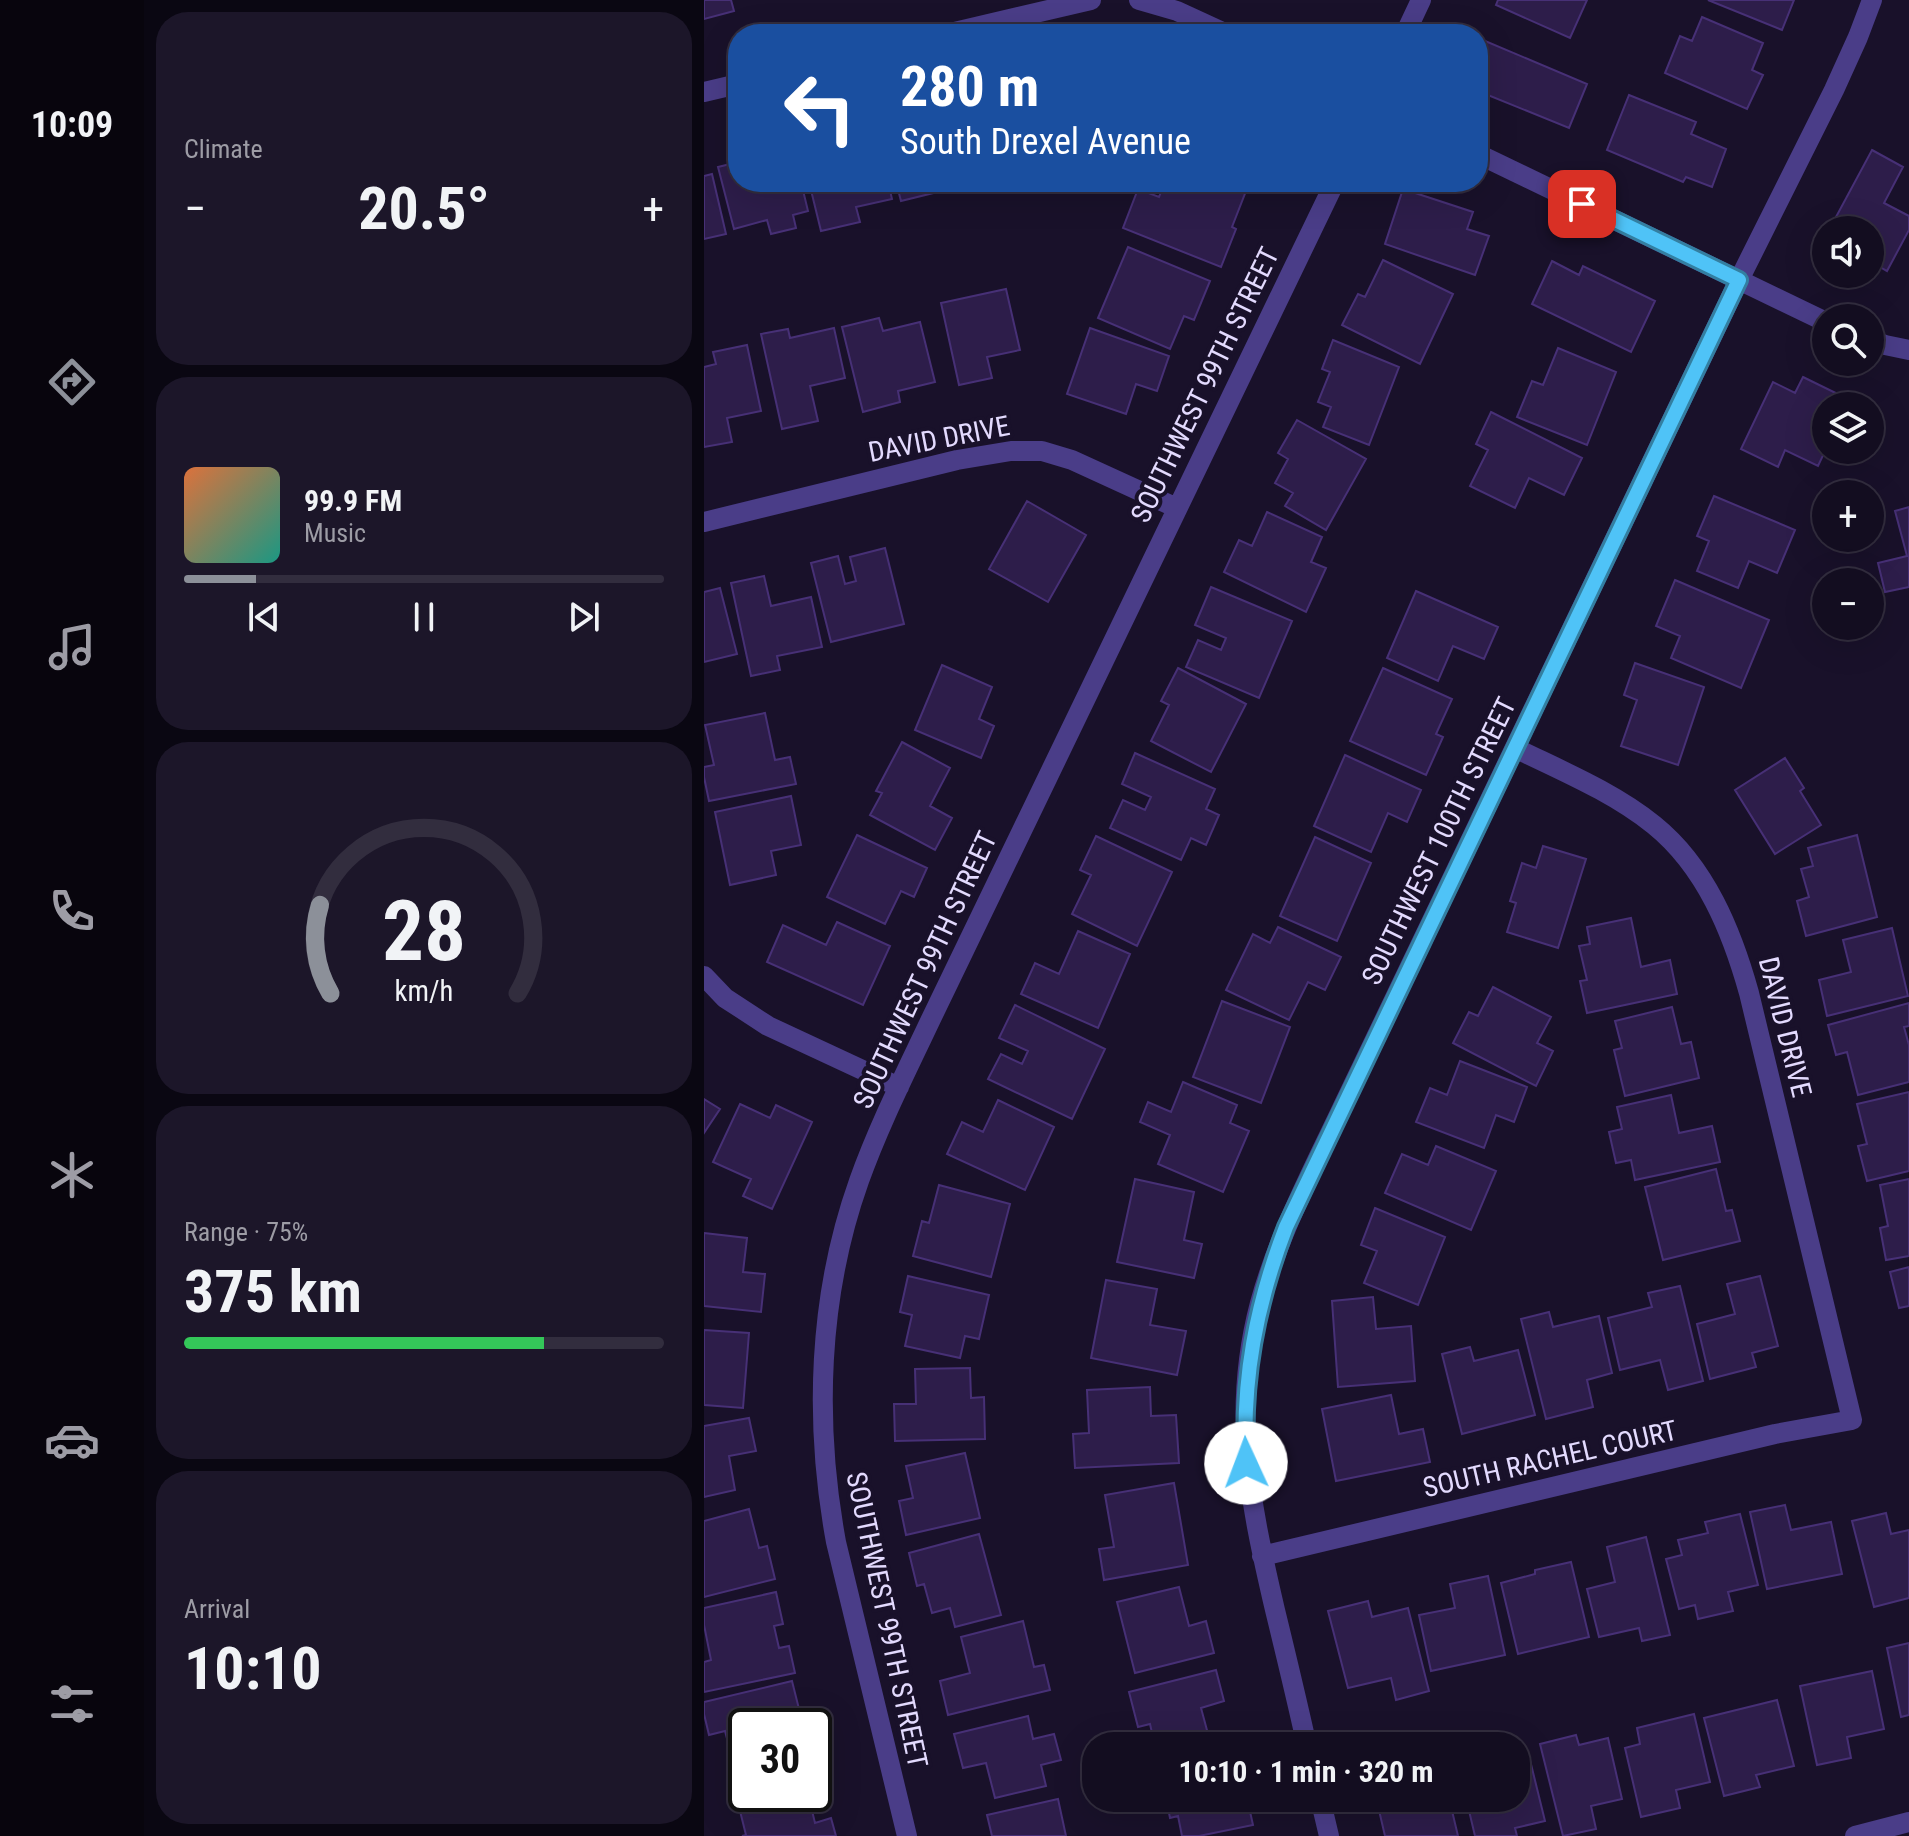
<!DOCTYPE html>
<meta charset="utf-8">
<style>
body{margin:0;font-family:"Roboto Condensed",sans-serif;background:#1c1629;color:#f1f3f6;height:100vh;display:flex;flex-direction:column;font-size:30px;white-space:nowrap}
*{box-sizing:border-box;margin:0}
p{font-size:26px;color:#9d9ca5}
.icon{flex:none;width:44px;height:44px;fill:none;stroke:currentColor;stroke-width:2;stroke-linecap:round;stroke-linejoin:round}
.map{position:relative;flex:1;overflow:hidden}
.drawer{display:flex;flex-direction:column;gap:12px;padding:12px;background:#0a0712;width:560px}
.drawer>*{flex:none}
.guide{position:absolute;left:24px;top:24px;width:760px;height:168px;border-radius:32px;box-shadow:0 8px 32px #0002,0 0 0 2px #322d3e;background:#1a4fa0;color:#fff;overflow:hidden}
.fabs{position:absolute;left:1108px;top:216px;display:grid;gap:16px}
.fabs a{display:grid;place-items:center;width:72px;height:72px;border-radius:50%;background:#130d20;box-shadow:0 8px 32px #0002,0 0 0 2px #322d3e;font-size:40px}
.speed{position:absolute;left:24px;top:1708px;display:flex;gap:16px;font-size:40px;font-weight:700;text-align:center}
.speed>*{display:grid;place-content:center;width:104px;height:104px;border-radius:50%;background:#130d20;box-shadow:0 8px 32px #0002,0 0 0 2px #322d3e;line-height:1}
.speed .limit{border:4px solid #111;border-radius:12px;background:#fff;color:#111}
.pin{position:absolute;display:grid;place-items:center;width:68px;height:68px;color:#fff;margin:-34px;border-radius:16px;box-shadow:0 4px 12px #0006}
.me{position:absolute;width:88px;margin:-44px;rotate:358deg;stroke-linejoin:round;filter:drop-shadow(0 0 6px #0008)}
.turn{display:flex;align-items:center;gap:28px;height:168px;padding:0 40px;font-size:36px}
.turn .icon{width:104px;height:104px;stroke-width:2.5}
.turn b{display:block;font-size:56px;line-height:68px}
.big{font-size:60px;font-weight:700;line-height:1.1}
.drawer .card{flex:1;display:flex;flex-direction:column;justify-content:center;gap:12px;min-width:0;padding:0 28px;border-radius:32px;background:#1c1629}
.drawer .dial{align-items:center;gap:0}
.dial svg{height:208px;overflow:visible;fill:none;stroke:#322d3e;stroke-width:7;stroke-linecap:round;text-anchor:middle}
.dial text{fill:#f1f3f6;stroke:none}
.song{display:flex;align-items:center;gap:24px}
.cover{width:96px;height:96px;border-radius:12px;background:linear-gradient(135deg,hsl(20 70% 55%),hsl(170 70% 35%))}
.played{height:8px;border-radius:4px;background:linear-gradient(90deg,#8c9099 15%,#322d3e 15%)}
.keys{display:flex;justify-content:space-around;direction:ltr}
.heat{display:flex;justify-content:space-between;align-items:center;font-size:44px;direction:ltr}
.charge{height:12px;border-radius:6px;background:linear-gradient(90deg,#34c759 75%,#322d3e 0)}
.trip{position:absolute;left:378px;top:1732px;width:448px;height:80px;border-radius:32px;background:#130d20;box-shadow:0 8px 32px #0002,0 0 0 2px #322d3e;font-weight:700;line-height:80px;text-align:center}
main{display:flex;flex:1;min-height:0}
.tab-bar{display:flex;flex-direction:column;width:144px;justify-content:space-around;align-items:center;background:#08050d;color:#9d9ca5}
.tab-bar .icon{width:56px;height:56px}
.tab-bar .active{color:#8c9099}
.tab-bar b{font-size:36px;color:#f1f3f6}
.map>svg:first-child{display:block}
.building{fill:#2d1d4a;stroke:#473076;stroke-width:2}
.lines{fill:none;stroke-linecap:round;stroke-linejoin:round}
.minor{stroke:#4a3d88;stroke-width:20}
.route-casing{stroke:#337fa1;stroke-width:20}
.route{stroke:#4fc3f7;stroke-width:14}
.labels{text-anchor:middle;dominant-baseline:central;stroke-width:8;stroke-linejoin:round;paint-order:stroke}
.street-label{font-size:28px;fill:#e3dafe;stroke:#19112a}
</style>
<main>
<nav class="tab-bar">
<b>10:09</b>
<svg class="icon active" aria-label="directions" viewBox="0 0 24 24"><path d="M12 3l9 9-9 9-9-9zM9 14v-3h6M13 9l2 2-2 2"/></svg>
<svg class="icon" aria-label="music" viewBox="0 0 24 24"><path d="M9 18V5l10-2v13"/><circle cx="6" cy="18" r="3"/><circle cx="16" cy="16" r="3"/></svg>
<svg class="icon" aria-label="phone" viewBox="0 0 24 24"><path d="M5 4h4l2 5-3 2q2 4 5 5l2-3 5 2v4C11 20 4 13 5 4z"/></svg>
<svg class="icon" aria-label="climate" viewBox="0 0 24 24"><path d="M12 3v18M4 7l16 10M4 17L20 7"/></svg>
<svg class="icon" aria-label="car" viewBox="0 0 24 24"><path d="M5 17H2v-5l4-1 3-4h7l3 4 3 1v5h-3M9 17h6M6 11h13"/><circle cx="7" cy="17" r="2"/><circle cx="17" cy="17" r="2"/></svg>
<svg class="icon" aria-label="filters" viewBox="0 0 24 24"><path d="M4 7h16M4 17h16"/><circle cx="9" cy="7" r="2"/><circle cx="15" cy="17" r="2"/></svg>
</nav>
<section class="drawer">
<div class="card"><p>Climate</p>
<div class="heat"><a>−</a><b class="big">20.5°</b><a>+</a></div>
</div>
<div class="card">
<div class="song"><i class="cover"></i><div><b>99.9 FM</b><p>Music</p></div></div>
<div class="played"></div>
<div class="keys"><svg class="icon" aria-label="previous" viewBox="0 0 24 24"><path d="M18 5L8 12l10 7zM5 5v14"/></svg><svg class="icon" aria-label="pause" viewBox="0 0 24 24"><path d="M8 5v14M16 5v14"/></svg><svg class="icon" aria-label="next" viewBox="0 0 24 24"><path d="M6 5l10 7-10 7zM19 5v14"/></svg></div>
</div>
<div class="card dial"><svg viewBox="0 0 100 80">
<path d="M14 69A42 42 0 1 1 86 69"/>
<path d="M14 69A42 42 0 0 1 10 35" stroke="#8c9099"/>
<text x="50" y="56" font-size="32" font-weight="700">28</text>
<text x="50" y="72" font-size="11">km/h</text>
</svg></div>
<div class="card"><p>Range · 75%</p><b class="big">375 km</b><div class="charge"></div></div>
<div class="card"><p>Arrival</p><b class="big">10:10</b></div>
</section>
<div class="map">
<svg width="1205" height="1836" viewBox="0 0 1205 1836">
<rect width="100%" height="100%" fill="#19112a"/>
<!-- building -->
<path class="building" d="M0 0H27L30 11 0 19Z
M794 0H883L866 38 792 5Z
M1004 0H1090L1078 30Z
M998 17 1059 43 1048 70 1059 75 1043 109 961 73 976 36 988 41Z
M774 38 883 84 865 128 774 91Z
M925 95 992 122 987 134 1022 149 1008 187 982 177 979 182 903 150Z
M1168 150 1199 167 1180 203 1205 216V230L1183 271 1166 261V230H1125Z
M34 162V182H97L104 211 89 215 92 228 67 234 63 220 30 229 14 167Z
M8 174 22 234 0 239V176Z
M105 182H184L188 199 152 207 156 222 117 231Z
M192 182H265L266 184 197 201Z
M461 182H520L542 191 528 227 532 229 517 267 419 228 434 189 455 197Z
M699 189 769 212 763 229 785 236 771 275 681 244Z
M424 247 506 281 490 320 480 316 466 349 394 318Z
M679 260 749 294 716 364 638 325 654 294 661 297Z
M848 261 875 275 879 266 951 301 927 352 828 304Z
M302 289 316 350 283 357 288 378 255 385 237 303Z
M175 318 179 331 216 322 231 382 194 391 196 402 159 412 138 327Z
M130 328 141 378 106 386 114 421 78 429 57 334 84 329 86 338Z
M386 328 465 356 453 391 432 384 422 414 363 394Z
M629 340 695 367 665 445 619 427 627 407 614 402 626 372 618 369Z
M43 345 57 411 23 418 28 442 0 447V367L12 364 9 352Z
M854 348 912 372 883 445 813 417 828 381 839 385Z
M1099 377 1146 400 1143 406H1122V449L1114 466 1081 450 1074 467 1037 449 1069 382 1091 393Z
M787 412 878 458 860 495 825 478 811 508 766 486 784 450 772 444Z
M593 420 662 459 622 530 581 506 589 493 571 483 584 459 574 453Z
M1010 496 1091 530 1073 573 1045 561 1034 588 993 571 1005 541 993 536Z
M323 501 382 535 344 602 285 569Z
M1205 507V587L1181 592 1174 563 1203 556 1191 511Z
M563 512 618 537 607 562 622 568 602 612 520 572 535 540 548 546Z
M181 548 200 624 127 642 107 563 134 556 141 584 152 581 146 557Z
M60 576 67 606 107 597 118 647 73 656 76 670 47 676 27 583Z
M971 580 1065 620 1037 688 967 658 976 636 952 626Z
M507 587 588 621 555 698 482 667 494 640 517 650 522 638 491 625Z
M16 588 33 654 0 662V592Z
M712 591 794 627 780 659 749 646 734 681 683 658Z
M931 663 1000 687 974 765 917 746 933 700 920 695Z
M238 665 288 687 275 719 290 726 277 758 211 730Z
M474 668 542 704 507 772 447 741 465 705 457 701Z
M679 668 748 699 732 734 739 737 722 775 646 741Z
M61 713 71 760 86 757 92 784 5 801 0 777V767L10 765 1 725Z
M198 742 246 768 226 806 248 818 231 850 166 815 178 793 172 791Z
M431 753 511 789 502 809 515 815 502 845 487 838 477 860 406 828 419 800 441 810 447 797 418 784Z
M641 755 717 790 703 822 684 813 667 852 610 826Z
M1081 758 1100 788 1096 791 1117 825 1071 854 1031 790Z
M87 796 97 845 67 851 72 875 26 885 11 812Z
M153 835 223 868 210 897 197 891 181 924 123 897Z
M1153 835 1173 917 1102 936 1093 901 1105 897 1097 869 1109 866 1104 848Z
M392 836 468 872 433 946 368 914 387 875 376 870Z
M611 837 667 863 633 941 576 916Z
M839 846 882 859 854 948 803 932 812 903 806 901 818 863 832 868Z
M927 918 937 967 966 960 973 994 883 1013 876 981 883 980 875 946 886 944 883 927Z
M133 922 186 946 159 1005 63 962 79 925 122 945Z
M574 927 637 957 621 990 604 982 585 1020 522 990 549 934 566 943Z
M1188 928 1204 996 1123 1016 1115 980 1147 972 1139 940Z
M374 931 426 954 394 1028 317 994 331 963 355 974Z
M789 987 847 1017 833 1043 849 1051 832 1086 749 1043 765 1012 774 1016Z
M518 1001 586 1027 557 1103 489 1077Z
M1205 1003V1026L1200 1027 1205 1045V1082L1154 1095 1143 1052 1132 1055 1124 1025Z
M311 1005 401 1049 368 1119 284 1079 297 1054 318 1064 324 1051 295 1038Z
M968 1007 977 1044 987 1042 995 1078 921 1096 910 1050 918 1048 911 1021Z
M756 1061 823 1087 810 1122 792 1115 780 1148 712 1122 726 1088 743 1095Z
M479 1082 533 1105 526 1123 545 1131 519 1192 454 1164 466 1135 436 1122 444 1102 467 1112Z
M1205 1092V1171L1163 1181 1154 1146 1163 1144 1153 1104Z
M967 1095 975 1133 1008 1126 1016 1162 931 1180 927 1160 912 1163 905 1132 918 1129 913 1107Z
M0 1099 16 1109 0 1133Z
M294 1100 350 1127 321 1190 243 1154 258 1122 279 1132Z
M36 1104 66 1118 72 1105 108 1122 68 1209 39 1196 47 1179 9 1162Z
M732 1146 792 1171 767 1230 681 1193 698 1154 724 1165Z
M1012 1169 1022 1211 1028 1210 1036 1241 959 1260 941 1187Z
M431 1179 490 1192 480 1240 498 1244 490 1278 413 1262Z
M1205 1179V1256L1182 1260 1176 1228 1184 1226 1176 1185Z
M235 1185 306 1204 287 1277 209 1256 218 1221 225 1223Z
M671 1208 741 1237 714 1305 660 1283 673 1251 657 1245Z
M0 1233 43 1238 39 1272 61 1274 57 1312 0 1306Z
M1205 1267V1306L1195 1308 1186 1272Z
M204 1276 285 1295 275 1339 261 1336 256 1358 201 1346 208 1315 196 1312Z
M1056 1276 1074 1346 1048 1353 1052 1367 1006 1379 993 1324 1031 1314 1023 1284Z
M402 1280 453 1289 446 1325 482 1331 473 1375 387 1358Z
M976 1286 999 1381 964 1390 956 1360 916 1370 904 1318 948 1307 944 1293Z
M669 1297 672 1329 707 1326 711 1381 634 1387 628 1301Z
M845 1312 849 1327 895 1316 908 1373 883 1380 889 1407 842 1419 817 1319Z
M0 1330 45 1333 39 1408 0 1405Z
M766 1347 770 1361 814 1350 831 1415 758 1434 738 1354Z
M266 1368 267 1398 280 1397 281 1439 191 1441 190 1404H212L211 1369Z
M446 1387 447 1416 472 1415 475 1463 371 1468 369 1434 385 1433 383 1390Z
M687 1395 695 1434 719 1429 726 1462 632 1481 618 1409Z
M45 1418 52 1451 25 1456 31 1490 0 1497V1426Z
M261 1453 276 1518 202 1535 195 1501 209 1498 202 1466Z
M470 1483 484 1565 400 1580 395 1549 410 1547 401 1495Z
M1081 1505 1087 1530 1127 1522 1138 1574 1063 1589 1046 1512Z
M45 1509 55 1548 63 1546 71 1579 0 1597V1521Z
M1182 1513 1187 1534 1205 1530V1598L1170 1607 1148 1521Z
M1036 1514 1054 1585 1024 1592 1029 1611 994 1619 991 1605 975 1609 962 1559 978 1555 974 1540 1004 1533 1001 1522Z
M275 1534 297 1615 251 1627 246 1608 228 1613 220 1584 213 1586 205 1553Z
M942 1537 966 1635 938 1641 935 1628 895 1637 883 1589 911 1582 903 1547Z
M867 1562 885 1637 814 1654 797 1583 831 1574V1570Z
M784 1576 801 1655 727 1671 715 1615 751 1608 746 1584Z
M475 1587 485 1626 502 1621 510 1653 431 1673 413 1602Z
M72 1592 79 1624 70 1626 75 1648 85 1646 91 1673 0 1692V1662L7 1660 0 1625V1608Z
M664 1601 668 1617 704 1608 725 1691 692 1700 687 1678 644 1688 624 1611Z
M319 1621 330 1667 340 1665 346 1690 244 1715 236 1681 266 1673 257 1637Z
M1205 1643V1715L1197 1717 1183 1648Z
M512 1670 520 1701 497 1708 507 1745 451 1746 446 1724 434 1727 425 1692Z
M1168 1671 1180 1729 1143 1737 1147 1758 1113 1765 1096 1686Z
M88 1681 96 1713 103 1712 107 1726H42V1763L39 1751 27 1754 21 1731 5 1735 0 1714V1702Z
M1073 1700 1090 1766 1052 1775 1056 1787 1020 1796 1000 1718Z
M990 1714 1006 1782 972 1790 976 1808 937 1817 921 1748 936 1744 933 1728Z
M324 1716 329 1739 350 1734 357 1760 337 1765 342 1786 291 1798 282 1763 259 1768 250 1734Z
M872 1735 875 1745 904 1738 918 1799 887 1806 892 1829 859 1836 836 1744Z
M825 1756 841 1821 811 1828 813 1836H771L762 1798H812V1760Z
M51 1794H104L111 1823 127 1818 132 1836H38L42 1835 33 1799Z
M462 1798H543L549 1825 495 1836H478L474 1816 466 1818Z
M707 1798H745L754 1836H681L674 1806Z
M354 1799 362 1836H288L283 1815Z"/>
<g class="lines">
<!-- minor -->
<path class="minor" d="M435 0 473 11 523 34
M242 34 387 0
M701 34 717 0
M0 92 34 84
M774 154 1122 322
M1166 339 1181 345 1205 350
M0 522 253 460 307 451H338L368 460 473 508
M0 976 21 998 64 1026 195 1087
M558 1556 1071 1434 1148 1420 1045 993C1028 932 1002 867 950 825 909 792 858 771 811 748
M603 1746C593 1701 582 1655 571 1610 546 1503 527 1412 556 1303 575 1233 610 1168 641 1102L1035 280 1130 90 1154 37 1168 0
M616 1798 625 1836
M203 1836 132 1542C110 1422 114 1296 155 1181 175 1125 202 1072 227 1019L631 182
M1151 1836 1205 1822"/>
</g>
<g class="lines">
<!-- route casing -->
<g class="route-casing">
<path id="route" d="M542 1463C538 1379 552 1305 582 1227L1035 280 878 204"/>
</g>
<!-- route -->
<use href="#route" class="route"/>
</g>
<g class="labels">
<!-- street labels -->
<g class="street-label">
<text transform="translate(501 385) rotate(-64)">SOUTHWEST 99TH STREET</text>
<text transform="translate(235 439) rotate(-11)">DAVID DRIVE</text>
<text transform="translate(735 841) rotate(-64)">SOUTHWEST 100TH STREET</text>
<text transform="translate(221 970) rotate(-65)">SOUTHWEST 99TH STREET</text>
<text transform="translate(1081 1027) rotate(76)">DAVID DRIVE</text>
<text transform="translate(846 1459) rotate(-13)">SOUTH RACHEL COURT</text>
<text transform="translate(183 1620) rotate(78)">SOUTHWEST 99TH STREET</text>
</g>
</g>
</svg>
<div class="fabs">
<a><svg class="icon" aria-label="sound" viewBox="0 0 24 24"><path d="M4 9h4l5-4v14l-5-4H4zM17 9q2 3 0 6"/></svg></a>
<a><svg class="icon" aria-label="search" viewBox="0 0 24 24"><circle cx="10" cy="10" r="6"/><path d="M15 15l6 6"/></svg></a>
<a><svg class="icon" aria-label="layers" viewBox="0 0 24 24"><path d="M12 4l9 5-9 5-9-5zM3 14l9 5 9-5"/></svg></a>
<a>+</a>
<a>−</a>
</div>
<div class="speed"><div class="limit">30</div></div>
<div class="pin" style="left:878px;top:204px;background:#d93025"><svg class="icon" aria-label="arrive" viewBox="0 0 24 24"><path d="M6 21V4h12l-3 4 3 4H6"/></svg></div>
<svg class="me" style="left:542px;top:1463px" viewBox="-20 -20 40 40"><circle r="19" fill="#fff"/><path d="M0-13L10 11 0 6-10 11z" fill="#4fc3f7"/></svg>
<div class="trip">10:10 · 1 min · 320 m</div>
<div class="guide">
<div class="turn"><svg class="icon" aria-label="left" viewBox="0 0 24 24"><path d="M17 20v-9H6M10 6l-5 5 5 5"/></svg><div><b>280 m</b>South Drexel Avenue</div></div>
</div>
</div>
</main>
